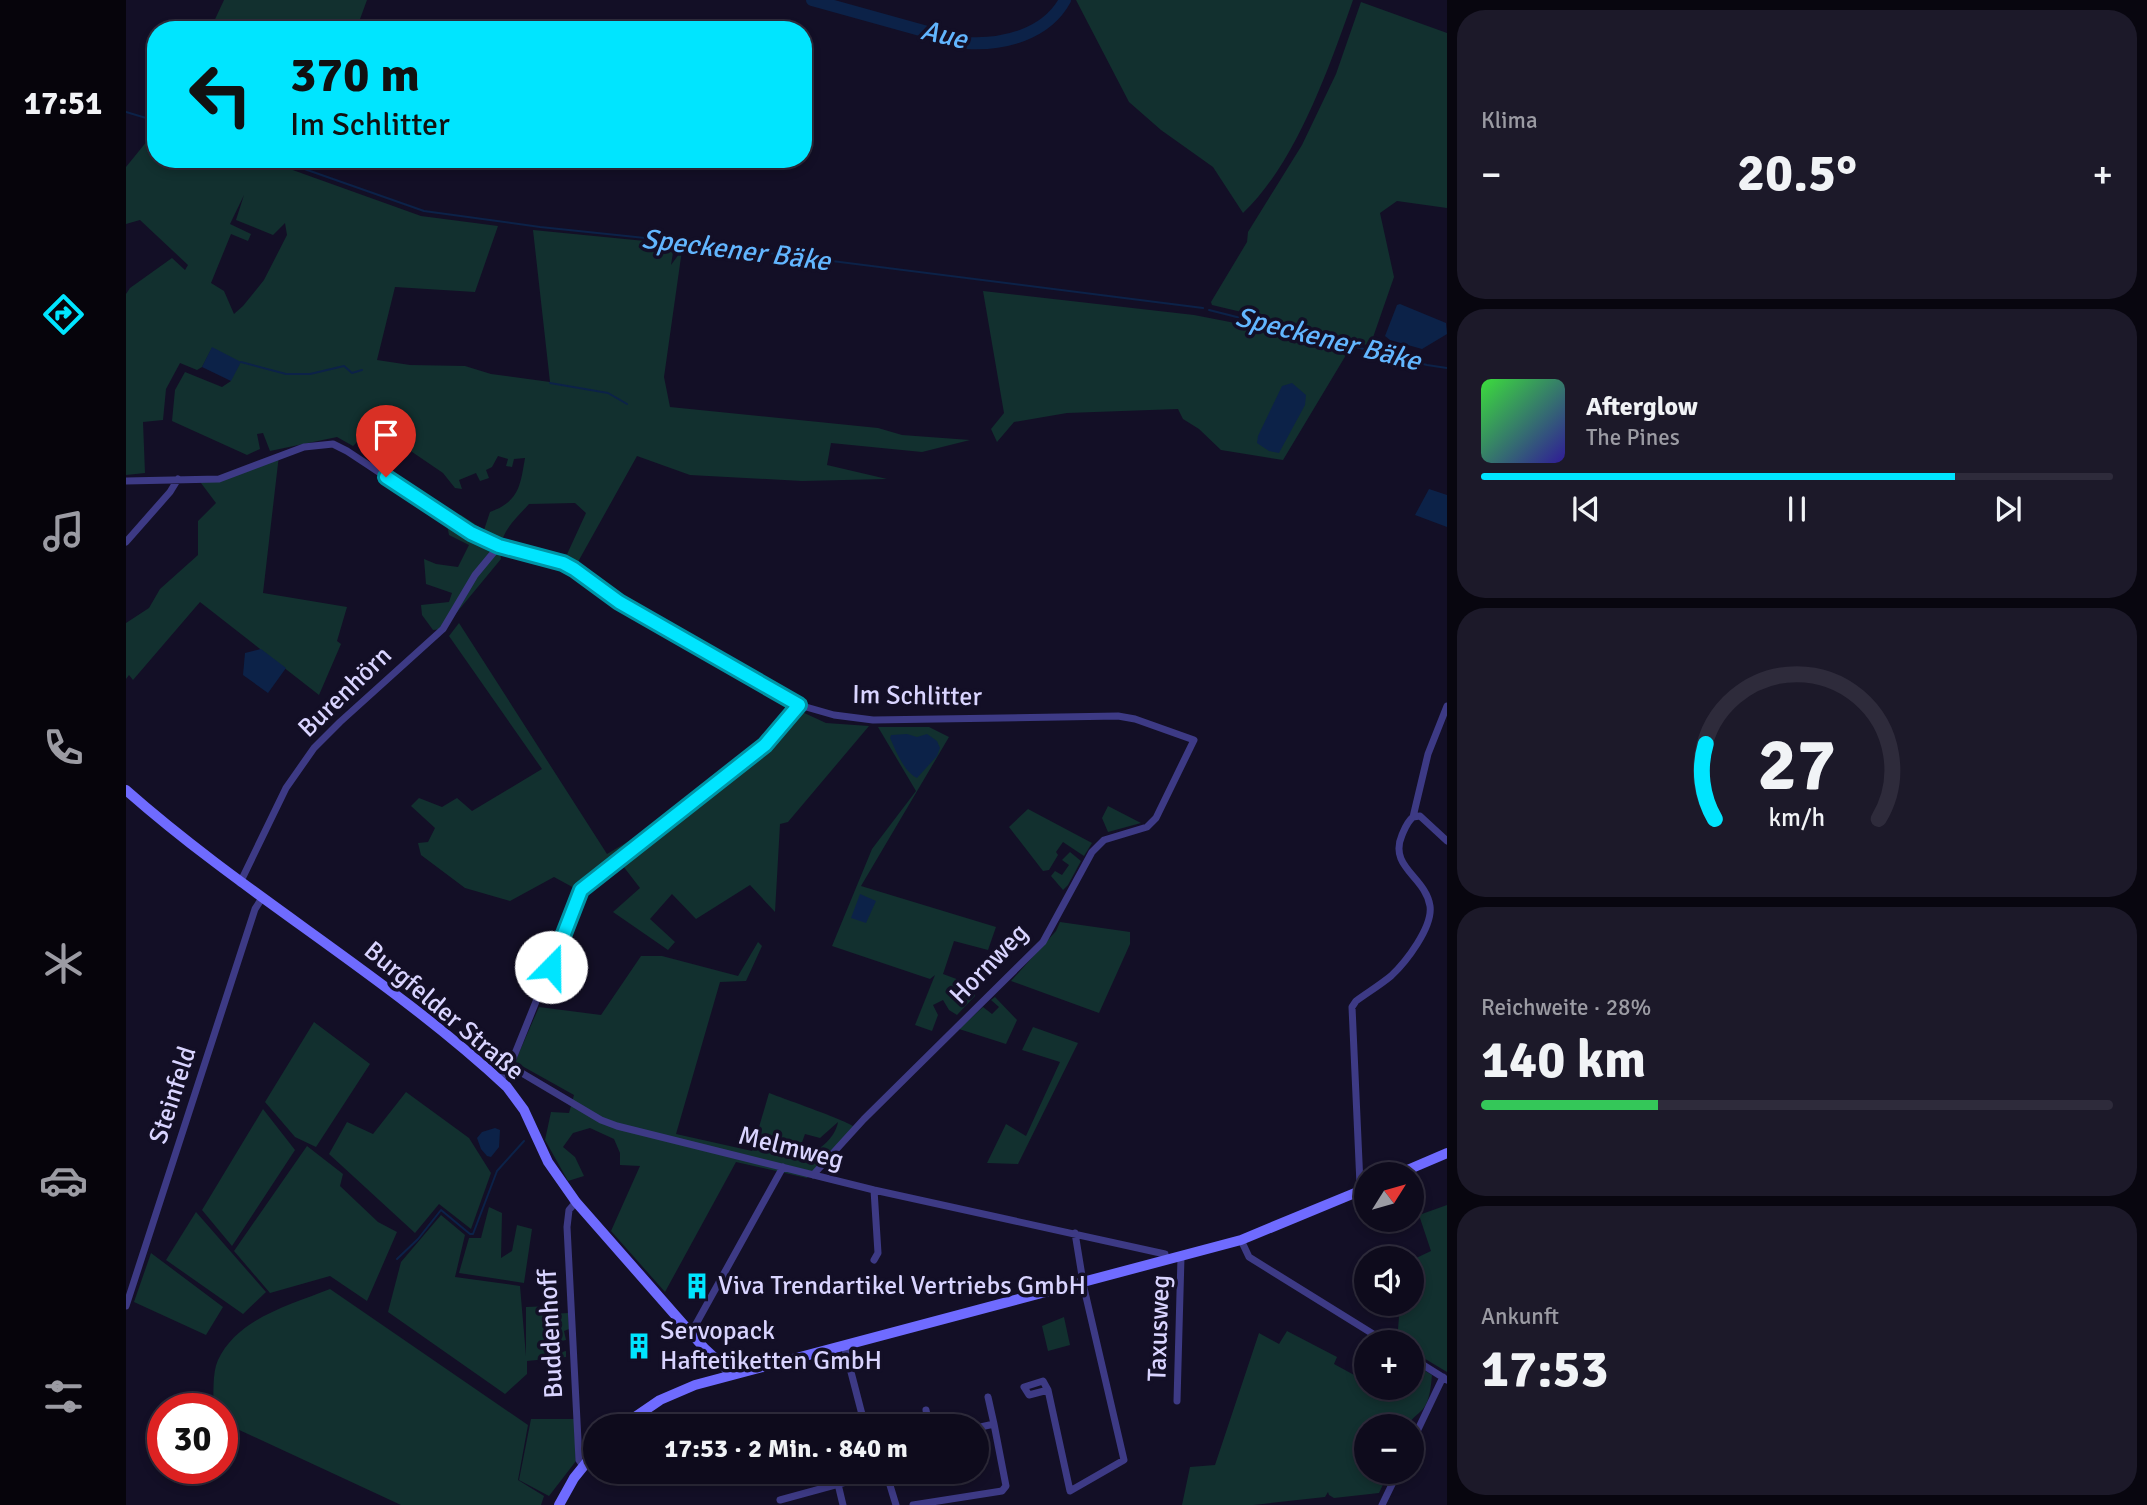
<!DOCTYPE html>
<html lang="de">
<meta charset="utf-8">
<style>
body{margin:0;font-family:Signika,sans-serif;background:#1c1929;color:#f1f3f6;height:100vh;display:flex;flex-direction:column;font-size:26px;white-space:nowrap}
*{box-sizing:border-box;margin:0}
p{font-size:23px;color:#9b9ba3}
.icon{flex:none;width:38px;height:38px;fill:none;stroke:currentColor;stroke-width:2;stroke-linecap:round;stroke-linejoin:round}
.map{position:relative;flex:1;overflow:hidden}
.side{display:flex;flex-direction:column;gap:10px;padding:10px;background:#08060f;width:700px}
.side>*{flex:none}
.banner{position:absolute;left:21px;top:21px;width:665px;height:147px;border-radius:28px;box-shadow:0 4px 10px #0003,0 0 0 2px #2e2b3b;background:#00e5ff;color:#111;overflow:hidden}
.needle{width:46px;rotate:53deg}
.tools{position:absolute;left:1228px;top:1162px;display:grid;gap:14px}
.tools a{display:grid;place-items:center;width:70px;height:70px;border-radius:50%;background:#0e0b1c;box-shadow:0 4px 10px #0003,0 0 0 2px #2e2b3b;font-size:35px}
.speed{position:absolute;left:21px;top:1393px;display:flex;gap:14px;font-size:35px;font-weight:700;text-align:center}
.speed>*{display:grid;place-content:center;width:91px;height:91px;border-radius:50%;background:#0e0b1c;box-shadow:0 4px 10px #0003,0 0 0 2px #2e2b3b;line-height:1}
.speed .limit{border:10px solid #d22;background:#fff;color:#111}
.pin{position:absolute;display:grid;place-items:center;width:60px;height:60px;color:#fff;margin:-72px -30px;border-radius:50% 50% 50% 0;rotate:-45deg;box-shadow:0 0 7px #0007}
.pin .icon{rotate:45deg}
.me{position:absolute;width:77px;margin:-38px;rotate:22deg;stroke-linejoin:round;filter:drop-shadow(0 0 5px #0008)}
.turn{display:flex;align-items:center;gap:24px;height:147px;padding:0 28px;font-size:32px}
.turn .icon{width:91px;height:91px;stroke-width:2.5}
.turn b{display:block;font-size:49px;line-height:60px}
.big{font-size:52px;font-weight:800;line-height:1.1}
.side .widget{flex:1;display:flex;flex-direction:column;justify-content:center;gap:10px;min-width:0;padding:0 24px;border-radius:28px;background:#1c1929}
.side .dial{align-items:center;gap:0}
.dial svg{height:182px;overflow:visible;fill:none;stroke:#2e2b3b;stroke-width:7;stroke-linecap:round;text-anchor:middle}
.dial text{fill:#f1f3f6;stroke:none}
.song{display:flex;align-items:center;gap:21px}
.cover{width:84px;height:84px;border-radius:10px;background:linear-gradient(135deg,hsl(120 70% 55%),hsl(250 70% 35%))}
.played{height:7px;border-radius:4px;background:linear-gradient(90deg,#00e5ff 75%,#2e2b3b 75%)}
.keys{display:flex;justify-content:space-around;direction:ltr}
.heat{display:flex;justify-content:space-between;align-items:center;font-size:38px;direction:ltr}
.charge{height:10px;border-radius:5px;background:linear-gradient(90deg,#34c759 28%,#2e2b3b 0)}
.trip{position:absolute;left:457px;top:1414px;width:406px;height:70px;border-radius:35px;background:#0e0b1c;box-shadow:0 4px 10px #0003,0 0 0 2px #2e2b3b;font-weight:800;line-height:70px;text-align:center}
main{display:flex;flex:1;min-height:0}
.dock{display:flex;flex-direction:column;width:126px;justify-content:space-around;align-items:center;background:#06040b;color:#9b9ba3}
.dock .icon{width:49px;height:49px}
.dock .active{color:#00e5ff}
.dock b{font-size:32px;color:#f1f3f6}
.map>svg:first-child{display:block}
.green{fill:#12302f;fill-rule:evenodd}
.water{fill:#0c2248}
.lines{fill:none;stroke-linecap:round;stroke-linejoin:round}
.stream{stroke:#0c2248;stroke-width:2}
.river{stroke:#0c2248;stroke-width:12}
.street{stroke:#3d3a85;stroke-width:7}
.secondary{stroke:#6f6bff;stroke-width:10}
.route-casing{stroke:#0095a6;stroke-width:18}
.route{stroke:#00e5ff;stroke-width:12}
.labels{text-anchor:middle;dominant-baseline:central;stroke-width:7;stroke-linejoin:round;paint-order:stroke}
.street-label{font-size:26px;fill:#d9d4ff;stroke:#130f26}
.poi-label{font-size:26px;fill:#d9d4ff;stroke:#130f26;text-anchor:start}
.water-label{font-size:28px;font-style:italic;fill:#62b6ff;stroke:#130f26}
</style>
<main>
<nav class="dock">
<b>17:51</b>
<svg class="icon active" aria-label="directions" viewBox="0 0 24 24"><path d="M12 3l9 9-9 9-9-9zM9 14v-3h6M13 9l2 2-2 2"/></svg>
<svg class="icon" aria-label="music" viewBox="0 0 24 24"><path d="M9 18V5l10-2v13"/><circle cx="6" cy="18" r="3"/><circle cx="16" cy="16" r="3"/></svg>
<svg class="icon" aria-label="phone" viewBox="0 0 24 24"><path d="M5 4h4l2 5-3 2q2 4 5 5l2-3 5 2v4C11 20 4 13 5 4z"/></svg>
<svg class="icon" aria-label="climate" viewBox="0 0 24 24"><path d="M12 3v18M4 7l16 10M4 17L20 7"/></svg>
<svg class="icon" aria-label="car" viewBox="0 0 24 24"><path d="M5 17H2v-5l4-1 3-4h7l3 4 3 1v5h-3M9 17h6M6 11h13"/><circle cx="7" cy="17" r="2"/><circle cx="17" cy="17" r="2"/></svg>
<svg class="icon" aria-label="filters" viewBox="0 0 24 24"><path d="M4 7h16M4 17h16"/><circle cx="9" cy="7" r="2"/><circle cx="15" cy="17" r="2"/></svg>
</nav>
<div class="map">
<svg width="1321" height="1505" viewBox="0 0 1321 1505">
<rect width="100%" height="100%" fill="#130f26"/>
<!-- green -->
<path class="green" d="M98 0H241L230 30H84Z
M950 0H1227C1203 68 1170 163 1117 213L1087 167 1035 130 1003 102Z
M1235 2 1321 33V208L1271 201 1254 213 1268 277 1244 346 1175 326 1086 305 1085 302 1121 242 1122 232 1176 145 1210 74Z
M30 130V159H136L295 216 372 226 349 292 269 287 251 360 284 365 339 366 365 374 424 382 407 230 519 241 548 246 545 265 556 250 538 377 544 407 752 428 776 435 844 440 796 452 705 443 701 465 761 479 676 481 564 475 511 456 448 569 437 563 460 513 449 503 403 504C388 521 371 534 375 559L317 629 307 630 296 615 295 605 323 602 326 593 300 584 298 559 310 564 332 567 343 545 323 535 319 515H335L358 530 364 512C393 501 394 487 399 458L388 459 386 467 380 466 382 459 372 456 366 467 360 470 363 478 354 481 350 473 333 480 336 489 329 488 317 473 248 426 227 446 211 437 144 451 137 433 131 434 134 449 121 455 46 421 49 390 59 372 96 387 105 381 86 348 76 367 71 370 54 363 40 389 37 420 17 422 19 473 0 475V294L4 288 46 258 59 270 62 265 14 220 0 224V167ZM118 195 110 220 147 235 159 223 161 235 138 280 117 306 108 314 98 291 85 283 105 234 122 241 125 234 104 224Z
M857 291 1068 315 1104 322 1220 355 1157 460 1095 450 1073 429 1057 419 1052 409 941 413 888 422 871 442 865 429 878 413Z
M153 455 137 593 221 607 211 641 215 644 193 695 74 602 7 680 3 675 0 679V623L23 608 34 589 72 555V521L90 503 75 483 74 479H93Z
M333 623 481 854 518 832 521 838 455 890 452 897 447 895 450 889 428 877 384 901 339 888 295 855 292 843 302 842 309 828 285 806 293 798 316 807 331 798 346 811 416 769 323 636Z
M674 711 700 723 743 726 662 822 654 824 649 912 624 885 570 919 546 894 524 919 549 942 542 950 487 912 514 888 497 866 639 751Z
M752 727H803L823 737 735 886 870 927 862 950 828 941 817 974 844 984 849 996 831 1015 823 1010 817 1000 807 1005 812 1015 806 1031 789 1025 809 975 804 979 706 946 746 849 790 791Z
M982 806 1015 823 982 832 976 818Z
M902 809 966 843 958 856 937 842 930 852 932 855 923 870 917 871 883 827Z
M944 852 955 861 942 885 937 890 925 876 929 871 936 875 943 865 936 860Z
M934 922 1004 932V944L973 1013 885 981 930 931Z
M632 942 636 946 620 981 594 982 550 1134 626 1151 643 1093C658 1099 723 1121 730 1128L681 1178 610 1162 539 1292 485 1231 514 1166 494 1165V1153L488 1139 464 1128 447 1133 437 1147 449 1157 458 1176 442 1181 419 1140 425 1112 443 1113 448 1095 389 1062 413 1007 475 1015 515 956H536L612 976ZM712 1122C709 1138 695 1148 681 1157L668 1153 666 1159 650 1154 653 1142 674 1148 679 1134 694 1138Z
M869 997 891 1020 880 1044 833 1029 857 1007 866 1014 873 1007 865 1000Z
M188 1022 244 1064 190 1147 169 1137 139 1102Z
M907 1027 952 1043 892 1164 861 1163 880 1124 900 1136 934 1062 896 1050Z
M280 1092 343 1138 365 1173 345 1229 313 1204 289 1233 203 1154 221 1122 247 1134Z
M137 1109 169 1150 106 1246 76 1210Z
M181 1146 217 1174 214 1186 252 1222 271 1232 241 1301 204 1276 144 1293 108 1251Z
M1321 1205V1372L1286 1351V1342H1271L1274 1304H1286V1260L1305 1251 1293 1215Z
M363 1207 376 1213 375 1258 386 1251 391 1225 406 1229 398 1283 333 1273 343 1238H355Z
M70 1212 140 1292 117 1314 40 1260Z
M315 1215 339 1235 329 1277 394 1286 400 1356V1307L427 1306 426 1309 417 1310 418 1328 427 1327 426 1314 442 1313 443 1329 438 1331 440 1340 435 1341 434 1333 427 1334V1340L418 1341 420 1356 440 1351V1357L401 1361V1374L379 1394 262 1312 275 1262Z
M25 1253 97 1307 80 1335 8 1302Z
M204 1289 402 1425 392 1480 418 1496 415 1505H275L96 1422V1409H87C88 1394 86 1373 92 1360 112 1318 164 1305 204 1289Z
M938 1317 944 1345 922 1351 916 1326Z
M1161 1331 1211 1357 1208 1364 1241 1382V1388H1286V1363L1306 1375C1305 1385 1304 1401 1297 1409 1291 1416 1286 1417 1282 1426H1241V1472H1263L1253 1493 1208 1498 1203 1495 1202 1492 1199 1497 1127 1505H1056L1064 1467 1089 1465 1133 1333 1153 1344Z
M405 1419H448L450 1461 423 1496 393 1480Z"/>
<!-- water -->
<path class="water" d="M1274 304 1320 323 1321 334 1296 349 1264 340 1259 336 1271 305Z
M86 347 115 362 105 381 76 367Z
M1166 383 1180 395 1179 405 1153 453 1143 451 1131 443 1132 436 1156 386Z
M1303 489 1321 495V527L1289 515Z
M135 649 160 668 142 693 117 675 119 653Z
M781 734 791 737 801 734 811 741 814 748 811 756 791 778C778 772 770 751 764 738L765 735Z
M734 894 750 901 740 923 725 918Z
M369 1128 374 1130 373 1147 365 1157 361 1156 355 1149 351 1138 356 1132Z"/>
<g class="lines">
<!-- stream -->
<path class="stream" d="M0 112 30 121
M150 159 298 211 414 227 548 241 1077 308
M1083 310 1301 365 1321 368
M115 362 160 374H184L218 366 226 373 236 370
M424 383 482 393 501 404
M271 1259 292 1239 315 1210 344 1234H347L371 1171 398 1141"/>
<!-- river -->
<path class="river" d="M686 0 841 43C877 45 920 35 939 0"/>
<!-- street -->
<path class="street" d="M0 481 93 479 178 447 207 444 221 451 345 533 373 546 437 563 493 602 673 705 708 715 747 720 992 716 1009 719 1068 740 1030 818 1021 827 978 840 966 852 917 942 738 1119 687 1175
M0 542 44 492 52 479
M1287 817 1294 816 1321 841
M114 883 160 788 188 748 214 722 317 629 349 575 373 546
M384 1066 475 1120 491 1126 748 1190 1039 1254
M374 1081 384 1066 455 890 639 745 673 705
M1237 1190 1234 1184 1226 1007 1230 1001C1241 993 1254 985 1265 976 1280 962 1307 927 1304 906 1300 877 1262 867 1276 835 1279 828 1281 822 1287 817L1302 754 1321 706
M450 1202 443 1210 441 1227 453 1460 457 1466
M1115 1240 1123 1257 1260 1342
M748 1260 752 1253 748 1190
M0 1306 129 909 136 898
M565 1333 657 1167
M718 1345 739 1426
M1286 1358 1321 1380
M922 1390 903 1395 898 1387 917 1381 922 1390 944 1491 998 1460 958 1288 949 1233
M862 1397 868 1424
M1051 1401 1055 1257
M800 1410 803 1426
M1286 1442 1317 1377
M752 1472 763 1482 770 1505
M712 1484 717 1505
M654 1500 753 1473
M787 1505 876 1491 880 1486 868 1424 850 1428
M1256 1505 1272 1472"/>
<!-- secondary -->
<path class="secondary" d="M0 790C121 897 263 977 381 1087L398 1110 422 1162 450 1202 579 1349 606 1374
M1272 1174 1321 1153
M496 1426 534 1400 569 1385 1115 1240 1241 1188
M433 1505 448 1478 469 1452"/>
</g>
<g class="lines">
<!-- route casing -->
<g class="route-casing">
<path id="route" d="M260 477 345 533 373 546 437 563 448 569 493 602 673 705 639 745 455 890 425 967"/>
</g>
<!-- route -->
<use href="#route" class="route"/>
</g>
<!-- icons -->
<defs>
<g id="building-bare" transform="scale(2.1)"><path d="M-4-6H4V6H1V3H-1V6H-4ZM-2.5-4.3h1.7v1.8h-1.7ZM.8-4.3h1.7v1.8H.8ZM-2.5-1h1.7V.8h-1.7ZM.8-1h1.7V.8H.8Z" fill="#00e5ff" stroke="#130f26" stroke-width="2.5" paint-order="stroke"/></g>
</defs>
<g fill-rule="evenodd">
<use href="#building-bare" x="571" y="1286"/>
<use href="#building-bare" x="513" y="1346"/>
</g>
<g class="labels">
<!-- street labels -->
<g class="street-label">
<text transform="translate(219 692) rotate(-44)">Burenhörn</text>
<text transform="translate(791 696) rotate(1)">Im Schlitter</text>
<text transform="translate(863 964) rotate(-46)">Hornweg</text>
<text transform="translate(318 1011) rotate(40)">Burgfelder Straße</text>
<text transform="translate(47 1095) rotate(-72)">Steinfeld</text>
<text transform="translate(665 1148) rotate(14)">Melmweg</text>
<text transform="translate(1033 1328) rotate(-88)">Taxusweg</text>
<text transform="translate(425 1334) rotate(-93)">Buddenhoff</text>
</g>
<!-- poi labels -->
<g class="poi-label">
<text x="592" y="1286">Viva Trendartikel Vertriebs GmbH</text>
<text x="534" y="1331">Servopack<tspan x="534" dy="30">Haftetiketten GmbH</tspan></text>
</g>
<!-- water labels -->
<g class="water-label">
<text transform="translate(818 35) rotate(13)">Aue</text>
<text transform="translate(610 250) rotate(7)">Speckener Bäke</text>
<text transform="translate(1202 339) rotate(14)">Speckener Bäke</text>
</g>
</g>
</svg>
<div class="tools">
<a><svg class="needle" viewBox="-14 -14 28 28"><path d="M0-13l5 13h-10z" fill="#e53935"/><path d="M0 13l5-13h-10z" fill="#9b9ba3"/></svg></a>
<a><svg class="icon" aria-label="sound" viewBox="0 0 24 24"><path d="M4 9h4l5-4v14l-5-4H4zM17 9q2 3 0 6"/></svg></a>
<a>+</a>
<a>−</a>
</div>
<div class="speed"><div class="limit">30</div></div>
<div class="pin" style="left:260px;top:477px;background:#d93025"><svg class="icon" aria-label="arrive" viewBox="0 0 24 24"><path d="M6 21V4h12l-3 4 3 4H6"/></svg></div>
<svg class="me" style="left:425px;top:967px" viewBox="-20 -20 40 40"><circle r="19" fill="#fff"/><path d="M0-13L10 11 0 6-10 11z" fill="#00e5ff"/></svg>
<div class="trip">17:53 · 2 Min. · 840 m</div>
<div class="banner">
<div class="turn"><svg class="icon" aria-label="left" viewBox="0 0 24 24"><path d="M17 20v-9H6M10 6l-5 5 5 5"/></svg><div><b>370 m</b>Im Schlitter</div></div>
</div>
</div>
<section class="side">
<div class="widget"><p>Klima</p>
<div class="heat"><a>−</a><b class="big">20.5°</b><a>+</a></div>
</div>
<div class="widget">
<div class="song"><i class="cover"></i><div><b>Afterglow</b><p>The Pines</p></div></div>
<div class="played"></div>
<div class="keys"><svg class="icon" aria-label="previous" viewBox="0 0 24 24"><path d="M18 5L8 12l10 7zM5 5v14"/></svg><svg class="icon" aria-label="pause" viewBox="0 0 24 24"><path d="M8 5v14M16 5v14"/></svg><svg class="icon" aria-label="next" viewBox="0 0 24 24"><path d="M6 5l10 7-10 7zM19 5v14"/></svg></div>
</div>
<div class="widget dial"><svg viewBox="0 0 100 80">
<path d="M14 69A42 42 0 1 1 86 69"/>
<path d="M14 69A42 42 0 0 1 10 36" stroke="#00e5ff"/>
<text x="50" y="56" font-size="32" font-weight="700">27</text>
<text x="50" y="72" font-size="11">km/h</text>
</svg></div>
<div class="widget"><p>Reichweite · 28%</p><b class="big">140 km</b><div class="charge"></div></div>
<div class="widget"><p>Ankunft</p><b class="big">17:53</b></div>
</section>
</main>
